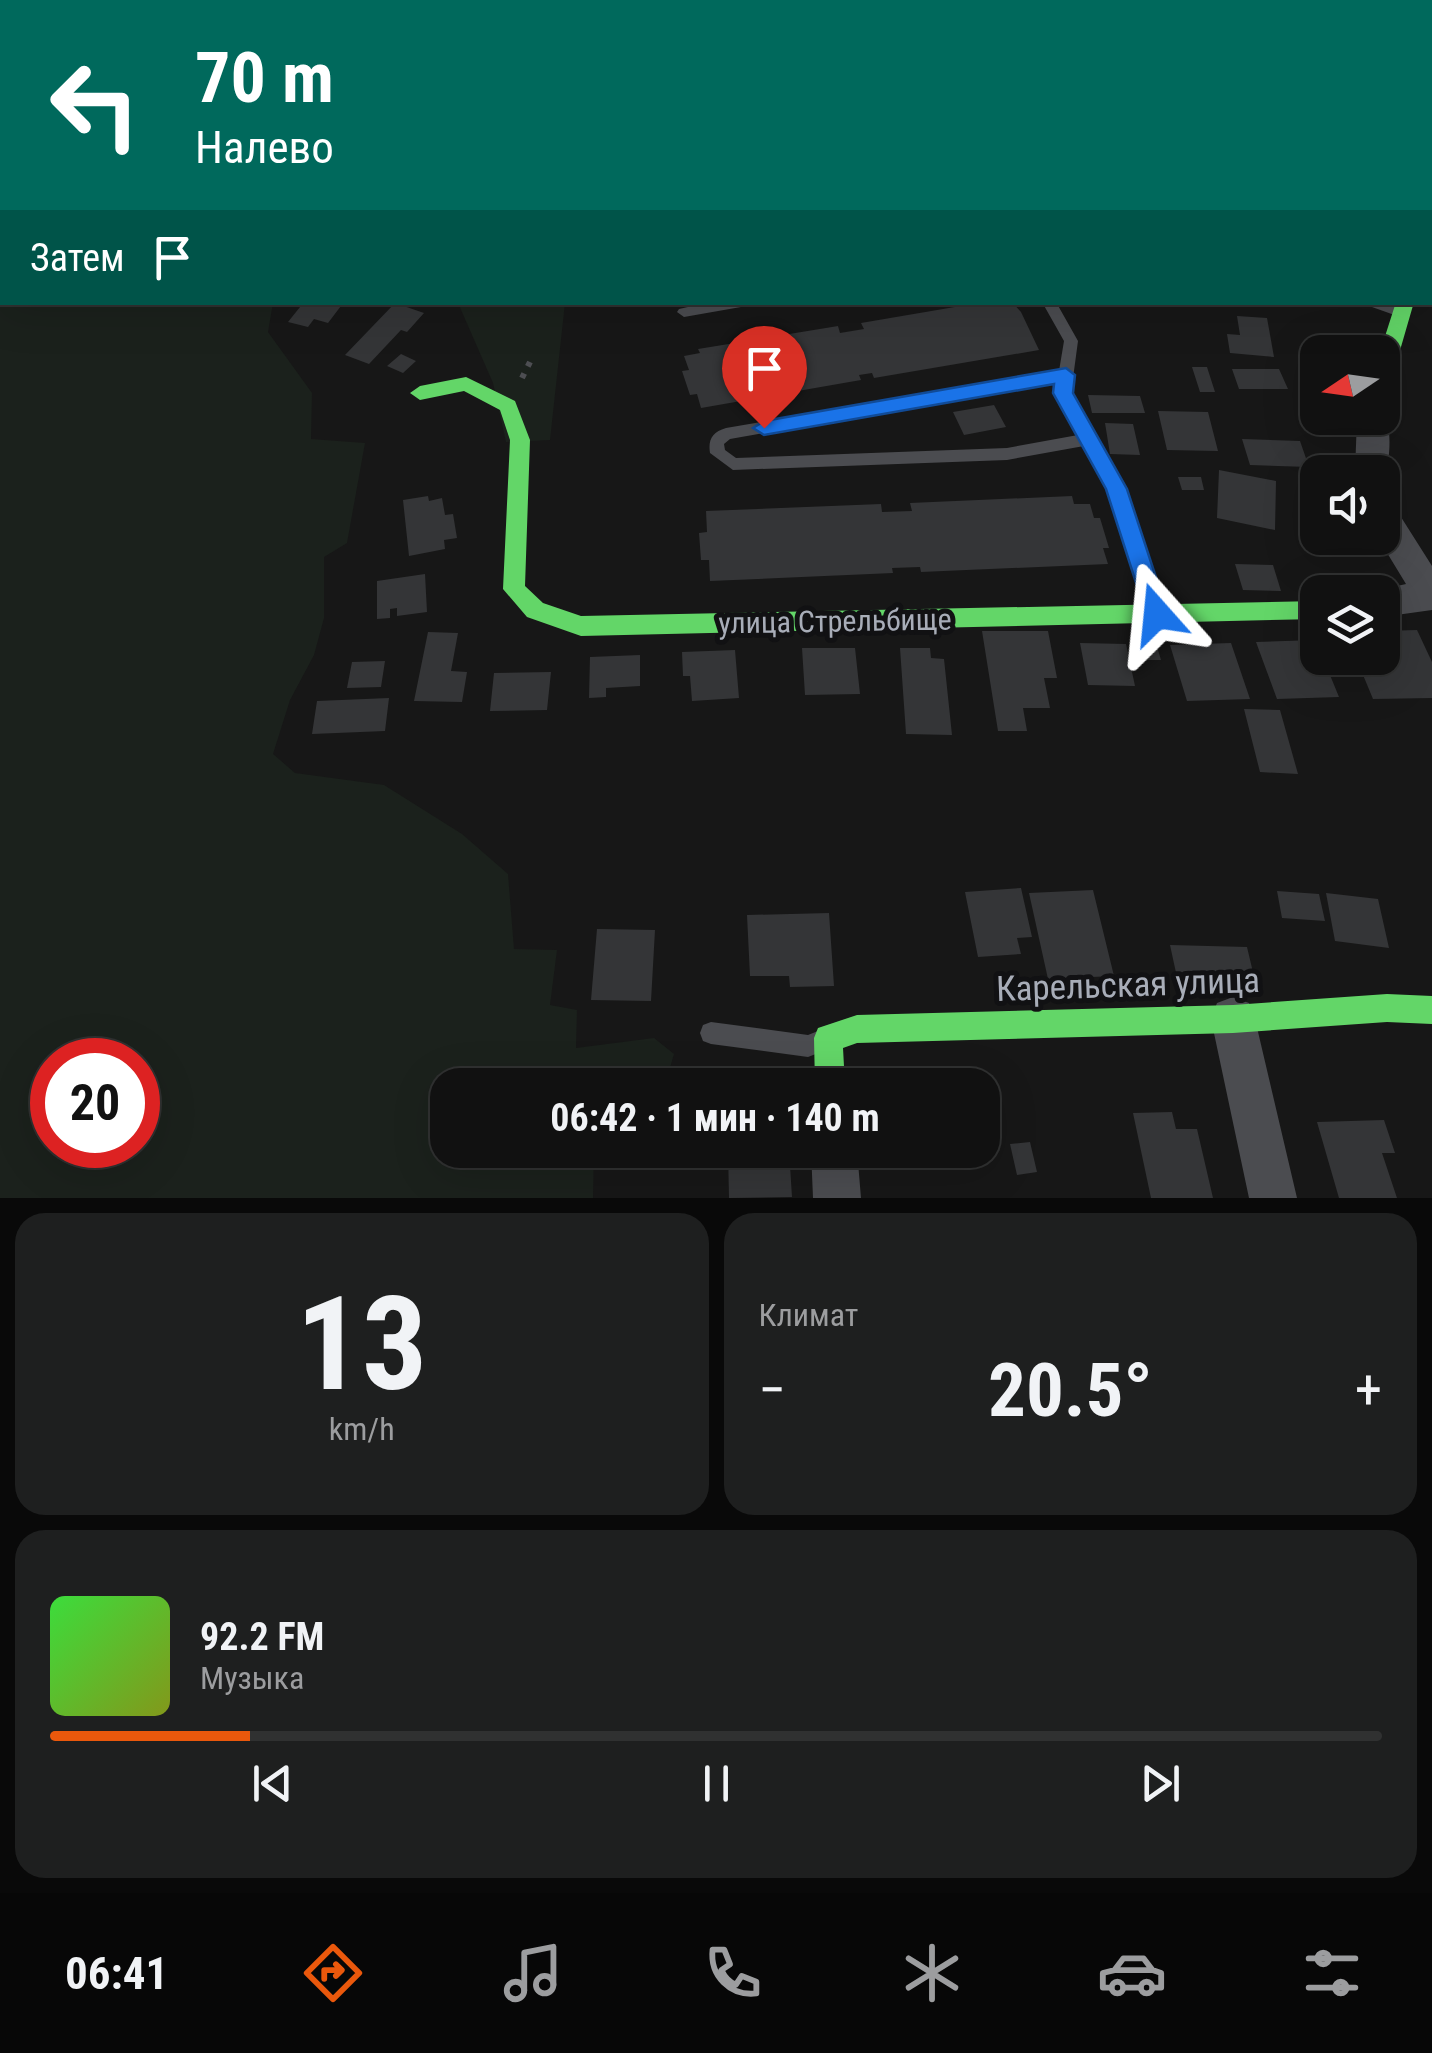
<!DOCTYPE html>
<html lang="ru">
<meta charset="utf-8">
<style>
body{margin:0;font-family:"Roboto Condensed",sans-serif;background:#1e1f1f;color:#f1f3f6;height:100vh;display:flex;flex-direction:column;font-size:38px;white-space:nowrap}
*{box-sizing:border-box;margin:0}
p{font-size:32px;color:#9c9d9f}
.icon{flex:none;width:55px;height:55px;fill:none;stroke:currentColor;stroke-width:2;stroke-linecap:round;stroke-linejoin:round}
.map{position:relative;height:1198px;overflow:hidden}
.sheet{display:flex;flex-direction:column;gap:15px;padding:15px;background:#090909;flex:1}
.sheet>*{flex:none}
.guide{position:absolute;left:0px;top:0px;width:1432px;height:305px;box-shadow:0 10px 40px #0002,0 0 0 2px #303131;background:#00695c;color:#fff;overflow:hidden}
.needle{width:65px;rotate:257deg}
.fabs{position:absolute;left:1300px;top:335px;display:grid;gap:20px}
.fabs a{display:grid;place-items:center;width:100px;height:100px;border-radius:20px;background:#111;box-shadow:0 10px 40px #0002,0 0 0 2px #303131;font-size:50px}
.speed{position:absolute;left:30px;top:1038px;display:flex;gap:20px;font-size:50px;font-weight:700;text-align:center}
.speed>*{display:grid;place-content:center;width:130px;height:130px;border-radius:50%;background:#111;box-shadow:0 10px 40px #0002,0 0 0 2px #303131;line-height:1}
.speed .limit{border:15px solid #d22;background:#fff;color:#111}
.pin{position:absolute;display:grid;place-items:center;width:85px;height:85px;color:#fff;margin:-102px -42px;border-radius:50% 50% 50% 0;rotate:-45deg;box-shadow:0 0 10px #0007}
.pin .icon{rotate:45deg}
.me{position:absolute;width:110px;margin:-55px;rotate:342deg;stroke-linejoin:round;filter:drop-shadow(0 0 8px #0008)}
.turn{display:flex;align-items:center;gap:35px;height:210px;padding:0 30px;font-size:45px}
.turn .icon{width:130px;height:130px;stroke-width:2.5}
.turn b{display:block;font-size:70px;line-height:85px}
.then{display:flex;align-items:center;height:95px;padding:0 30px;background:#0003;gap:20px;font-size:38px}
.big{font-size:75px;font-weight:700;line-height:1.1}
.sheet .card{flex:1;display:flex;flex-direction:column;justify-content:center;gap:15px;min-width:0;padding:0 35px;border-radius:30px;background:#1e1f1f}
.sheet .dial{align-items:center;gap:0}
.dial b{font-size:130px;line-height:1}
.song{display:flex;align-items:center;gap:30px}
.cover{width:120px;height:120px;border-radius:15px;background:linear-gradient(135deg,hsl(120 70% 55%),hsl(70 70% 35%))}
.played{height:10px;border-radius:5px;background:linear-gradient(90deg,#ea580c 15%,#303131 15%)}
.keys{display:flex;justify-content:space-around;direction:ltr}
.heat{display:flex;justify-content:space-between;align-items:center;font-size:55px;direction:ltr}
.sheet .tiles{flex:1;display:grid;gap:15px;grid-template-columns:1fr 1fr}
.card:last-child{grid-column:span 2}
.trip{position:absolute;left:430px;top:1068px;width:570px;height:100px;border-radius:30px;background:#111;box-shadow:0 10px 40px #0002,0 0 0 2px #303131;font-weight:700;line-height:100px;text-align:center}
.tab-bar{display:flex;height:160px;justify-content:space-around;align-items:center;background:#070707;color:#9c9d9f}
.tab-bar .icon{width:70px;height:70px}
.tab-bar .current{color:#ea580c}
.tab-bar b{font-size:45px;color:#f1f3f6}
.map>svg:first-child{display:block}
.green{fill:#1b211c;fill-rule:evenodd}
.building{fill:#343537}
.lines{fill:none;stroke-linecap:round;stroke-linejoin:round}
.path{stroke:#4d4e52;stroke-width:6;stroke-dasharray:5 8;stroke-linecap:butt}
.lane{fill:#4b4c50;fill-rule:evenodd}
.street{fill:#4b4c50;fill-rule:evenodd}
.fast{fill:#63d668;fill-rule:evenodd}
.route{fill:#1a73e8;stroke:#114b97;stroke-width:2.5}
.labels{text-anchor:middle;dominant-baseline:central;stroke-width:10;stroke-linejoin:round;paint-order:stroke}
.street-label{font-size:30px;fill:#a8adb8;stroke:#111113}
.near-street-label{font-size:35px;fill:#a8adb8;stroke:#111113}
</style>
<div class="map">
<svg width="1432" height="1198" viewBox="0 0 1432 1198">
<rect width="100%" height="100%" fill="#171717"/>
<!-- green -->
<path class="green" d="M0 0 76 2H2V302L273 303 268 332 312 393 311 439 365 443 347 543 324 557V618L314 655 290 700 273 754 295 773 384 785 462 834 508 874 514 949 557 950 550 1005 577 1010 576 1048 654 1038 674 1054 665 1085H448V1150H594L593 1198H0ZM138 1060V1145H52V1060Z
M458 303H565L550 440 506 442 493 383Z"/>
<!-- building -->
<path class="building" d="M304 302H344L328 323 314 319 308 327 288 322Z
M984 302H1012L1021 312 1039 350 874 378 872 373 859 375 861 380 701 408 697 394 690 395 682 371 689 370 684 356 700 353 698 349 838 326 840 333 864 329 861 323Z
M395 303 424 313 407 332 401 330 369 364 345 355Z
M1237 316 1267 318 1274 357 1230 353 1227 334 1240 335Z
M401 354 416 361 403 373 387 366Z
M1192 367H1207L1215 392H1200Z
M1232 369H1279L1288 389H1239Z
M1088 395 1140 396 1145 413H1092Z
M994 405 1006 427 964 435 953 412Z
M1158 411 1208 412 1218 451 1167 450Z
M1105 423 1133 424 1140 455 1110 454Z
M1242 439 1300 441 1309 467 1250 465Z
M1219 470 1276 481 1275 530 1217 518Z
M1178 477H1201L1204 490H1182Z
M428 496 429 501 442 498 445 515 453 514 457 538 444 540 445 549 409 556 403 500Z
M1072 496 1074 504H1090L1094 518H1100L1109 548H1103L1108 564 921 572 920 567 892 568 893 573 710 581 709 560H701L699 533 707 532 706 511 881 504 882 512 912 511 910 503Z
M1235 564 1273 565 1281 591 1243 590Z
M425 574 427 612 397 616V608L390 609V618L377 619V581Z
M1417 630 1432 662V698L1373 699 1356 658H1382V631Z
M982 631H1048L1057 678H1044L1050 708H1023L1027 731H998Z
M428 632 458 633 451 671 467 672 462 702 414 701Z
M1135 633H1153L1161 660H1142Z
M1316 640 1318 658H1323L1339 697 1277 699 1256 642Z
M1080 643 1126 644 1135 686 1088 685Z
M1231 643 1250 699 1187 701 1170 645Z
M802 648H855L860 694 805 695Z
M900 648H930L931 658 944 659 952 735 906 734Z
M735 650 739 698 692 701 690 676H683L682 652Z
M640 655V686L606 688V697L589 698 590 657Z
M385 661 381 687 347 688 352 662Z
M551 672 547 710 490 711 494 673Z
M389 698 385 731 312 734 317 701Z
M1244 709 1280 710 1298 774 1260 772Z
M1021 888 1032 937 1017 938 1021 954 978 957 965 892Z
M1093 890 1114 976 1048 979 1029 893Z
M1277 891 1319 894 1325 921 1282 918Z
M1326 893 1378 899 1389 948 1335 941Z
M829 913 834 986 790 987 789 976H750L747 915Z
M597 929 655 930 651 1001 591 1000Z
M1170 945 1247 947 1256 985 1178 982Z
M943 1077 944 1085H890L889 1078Z
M1172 1112 1176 1129H1197L1213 1198H1151L1133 1113Z
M1384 1120 1395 1153H1382L1397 1198H1339L1317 1122Z
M1030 1142 1037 1172 1017 1175 1010 1144Z
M728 1150H789L792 1197 729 1198Z
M897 1150H952L953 1154 897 1156Z"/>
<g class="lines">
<!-- path -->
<path class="path" d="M522 378 530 362"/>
<!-- lane -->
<path class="lane" d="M1231 0H1243V2H1232Z
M710 302H748L741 307 684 317 677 312 679 309Z
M1042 302H1056L1078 341 1071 393 1124 489 1166 613 1163 618H1151L1148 613 1108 489 1084 446 1007 460 733 470 710 453C708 440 712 432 726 428L1059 371 1064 341ZM1057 382 1055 393 1078 435 1007 448 736 458 725 450 724 444 730 439Z
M1358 302H1384L1405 309 1407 312 1400 317Z
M711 1022 808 1035 818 1031 826 1034 829 1042 826 1050 808 1057 711 1044 703 1041 700 1033 703 1025Z"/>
<!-- street -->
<path class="street" d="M170 0H192L193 2H171Z
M1307 0H1337L1338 2H1309Z
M1430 34 1432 35V49L1430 48Z
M1432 234V257L1430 258V235Z
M1382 409C1393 424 1391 464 1382 481V472H1355L1357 418H1382Z
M1382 502 1394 506 1432 566V610L1382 617V592H1371L1406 584 1378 538H1382Z
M1233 997 1249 1003 1255 1019 1297 1198H1249L1211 1019 1217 1003Z
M811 1150H857L861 1198H813Z"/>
<!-- fast -->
<path class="fast" d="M1396 302H1414L1392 378 1382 385 1380 352Z
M466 377 515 401 530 440 525 586 543 603 581 616 1318 601V619L581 636 527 617 503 589 510 440 500 410 464 391 420 400 410 393 420 386Z
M1387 994 1432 996V1024L1387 1022 1233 1033 857 1043 843 1048 845 1085H815L814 1038 818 1028 857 1015 1233 1005Z"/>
</g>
<!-- route -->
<path class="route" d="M1066 368 1075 375 1073 393 1127 489 1168 614 1165 620H1149L1146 614 1106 489 1053 393 1054 384 764 435 753 428 764 421Z"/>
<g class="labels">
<!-- street labels -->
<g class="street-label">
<text transform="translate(835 621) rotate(-1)">улица Стрельбище</text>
</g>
<!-- near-street labels -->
<g class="near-street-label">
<text transform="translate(1128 985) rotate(-2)">Карельская улица</text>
</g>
</g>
</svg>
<div class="fabs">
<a><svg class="needle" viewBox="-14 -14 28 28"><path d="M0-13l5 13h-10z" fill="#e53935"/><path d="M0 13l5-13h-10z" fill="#9c9d9f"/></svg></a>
<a><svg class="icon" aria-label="sound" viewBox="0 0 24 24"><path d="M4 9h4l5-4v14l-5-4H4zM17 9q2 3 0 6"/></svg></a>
<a><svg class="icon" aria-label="layers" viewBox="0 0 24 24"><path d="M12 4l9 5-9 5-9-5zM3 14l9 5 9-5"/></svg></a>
</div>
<div class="speed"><div class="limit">20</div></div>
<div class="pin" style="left:764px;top:428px;background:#d93025"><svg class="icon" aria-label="arrive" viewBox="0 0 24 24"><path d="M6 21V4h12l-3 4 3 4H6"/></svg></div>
<svg class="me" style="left:1157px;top:614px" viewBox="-20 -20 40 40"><path d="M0-17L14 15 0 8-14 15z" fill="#1a73e8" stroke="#fff" stroke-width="4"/></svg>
<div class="trip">06:42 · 1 мин · 140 m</div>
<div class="guide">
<div class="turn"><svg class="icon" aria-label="left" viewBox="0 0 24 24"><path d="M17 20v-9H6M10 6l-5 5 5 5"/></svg><div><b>70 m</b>Налево</div></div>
<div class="then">Затем<svg class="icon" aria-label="arrive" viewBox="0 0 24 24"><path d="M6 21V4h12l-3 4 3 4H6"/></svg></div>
</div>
</div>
<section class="sheet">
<div class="tiles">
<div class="card dial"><b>13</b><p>km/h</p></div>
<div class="card"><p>Климат</p>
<div class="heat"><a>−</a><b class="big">20.5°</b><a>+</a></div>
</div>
<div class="card">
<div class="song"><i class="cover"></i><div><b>92.2 FM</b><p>Музыка</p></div></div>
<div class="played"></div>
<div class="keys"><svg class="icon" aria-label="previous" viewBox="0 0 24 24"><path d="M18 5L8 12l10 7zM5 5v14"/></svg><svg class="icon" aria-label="pause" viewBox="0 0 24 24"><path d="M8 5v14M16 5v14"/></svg><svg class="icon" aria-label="next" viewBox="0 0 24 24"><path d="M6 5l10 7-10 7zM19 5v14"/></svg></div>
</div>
</div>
</section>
<nav class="tab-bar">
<b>06:41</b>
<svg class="icon current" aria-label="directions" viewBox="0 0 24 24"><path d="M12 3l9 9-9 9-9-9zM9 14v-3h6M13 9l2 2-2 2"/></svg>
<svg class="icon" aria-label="music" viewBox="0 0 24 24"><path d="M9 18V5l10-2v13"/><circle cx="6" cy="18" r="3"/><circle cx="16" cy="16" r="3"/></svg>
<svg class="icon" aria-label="phone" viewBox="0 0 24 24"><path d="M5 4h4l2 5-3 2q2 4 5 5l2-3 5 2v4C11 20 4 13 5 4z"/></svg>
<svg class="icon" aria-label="climate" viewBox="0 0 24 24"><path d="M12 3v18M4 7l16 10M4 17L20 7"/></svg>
<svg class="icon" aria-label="car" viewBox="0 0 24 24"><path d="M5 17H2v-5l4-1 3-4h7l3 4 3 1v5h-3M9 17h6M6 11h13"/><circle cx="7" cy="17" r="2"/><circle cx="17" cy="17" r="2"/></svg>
<svg class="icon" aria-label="filters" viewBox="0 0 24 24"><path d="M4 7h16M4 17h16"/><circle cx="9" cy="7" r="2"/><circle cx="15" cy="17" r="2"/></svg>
</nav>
